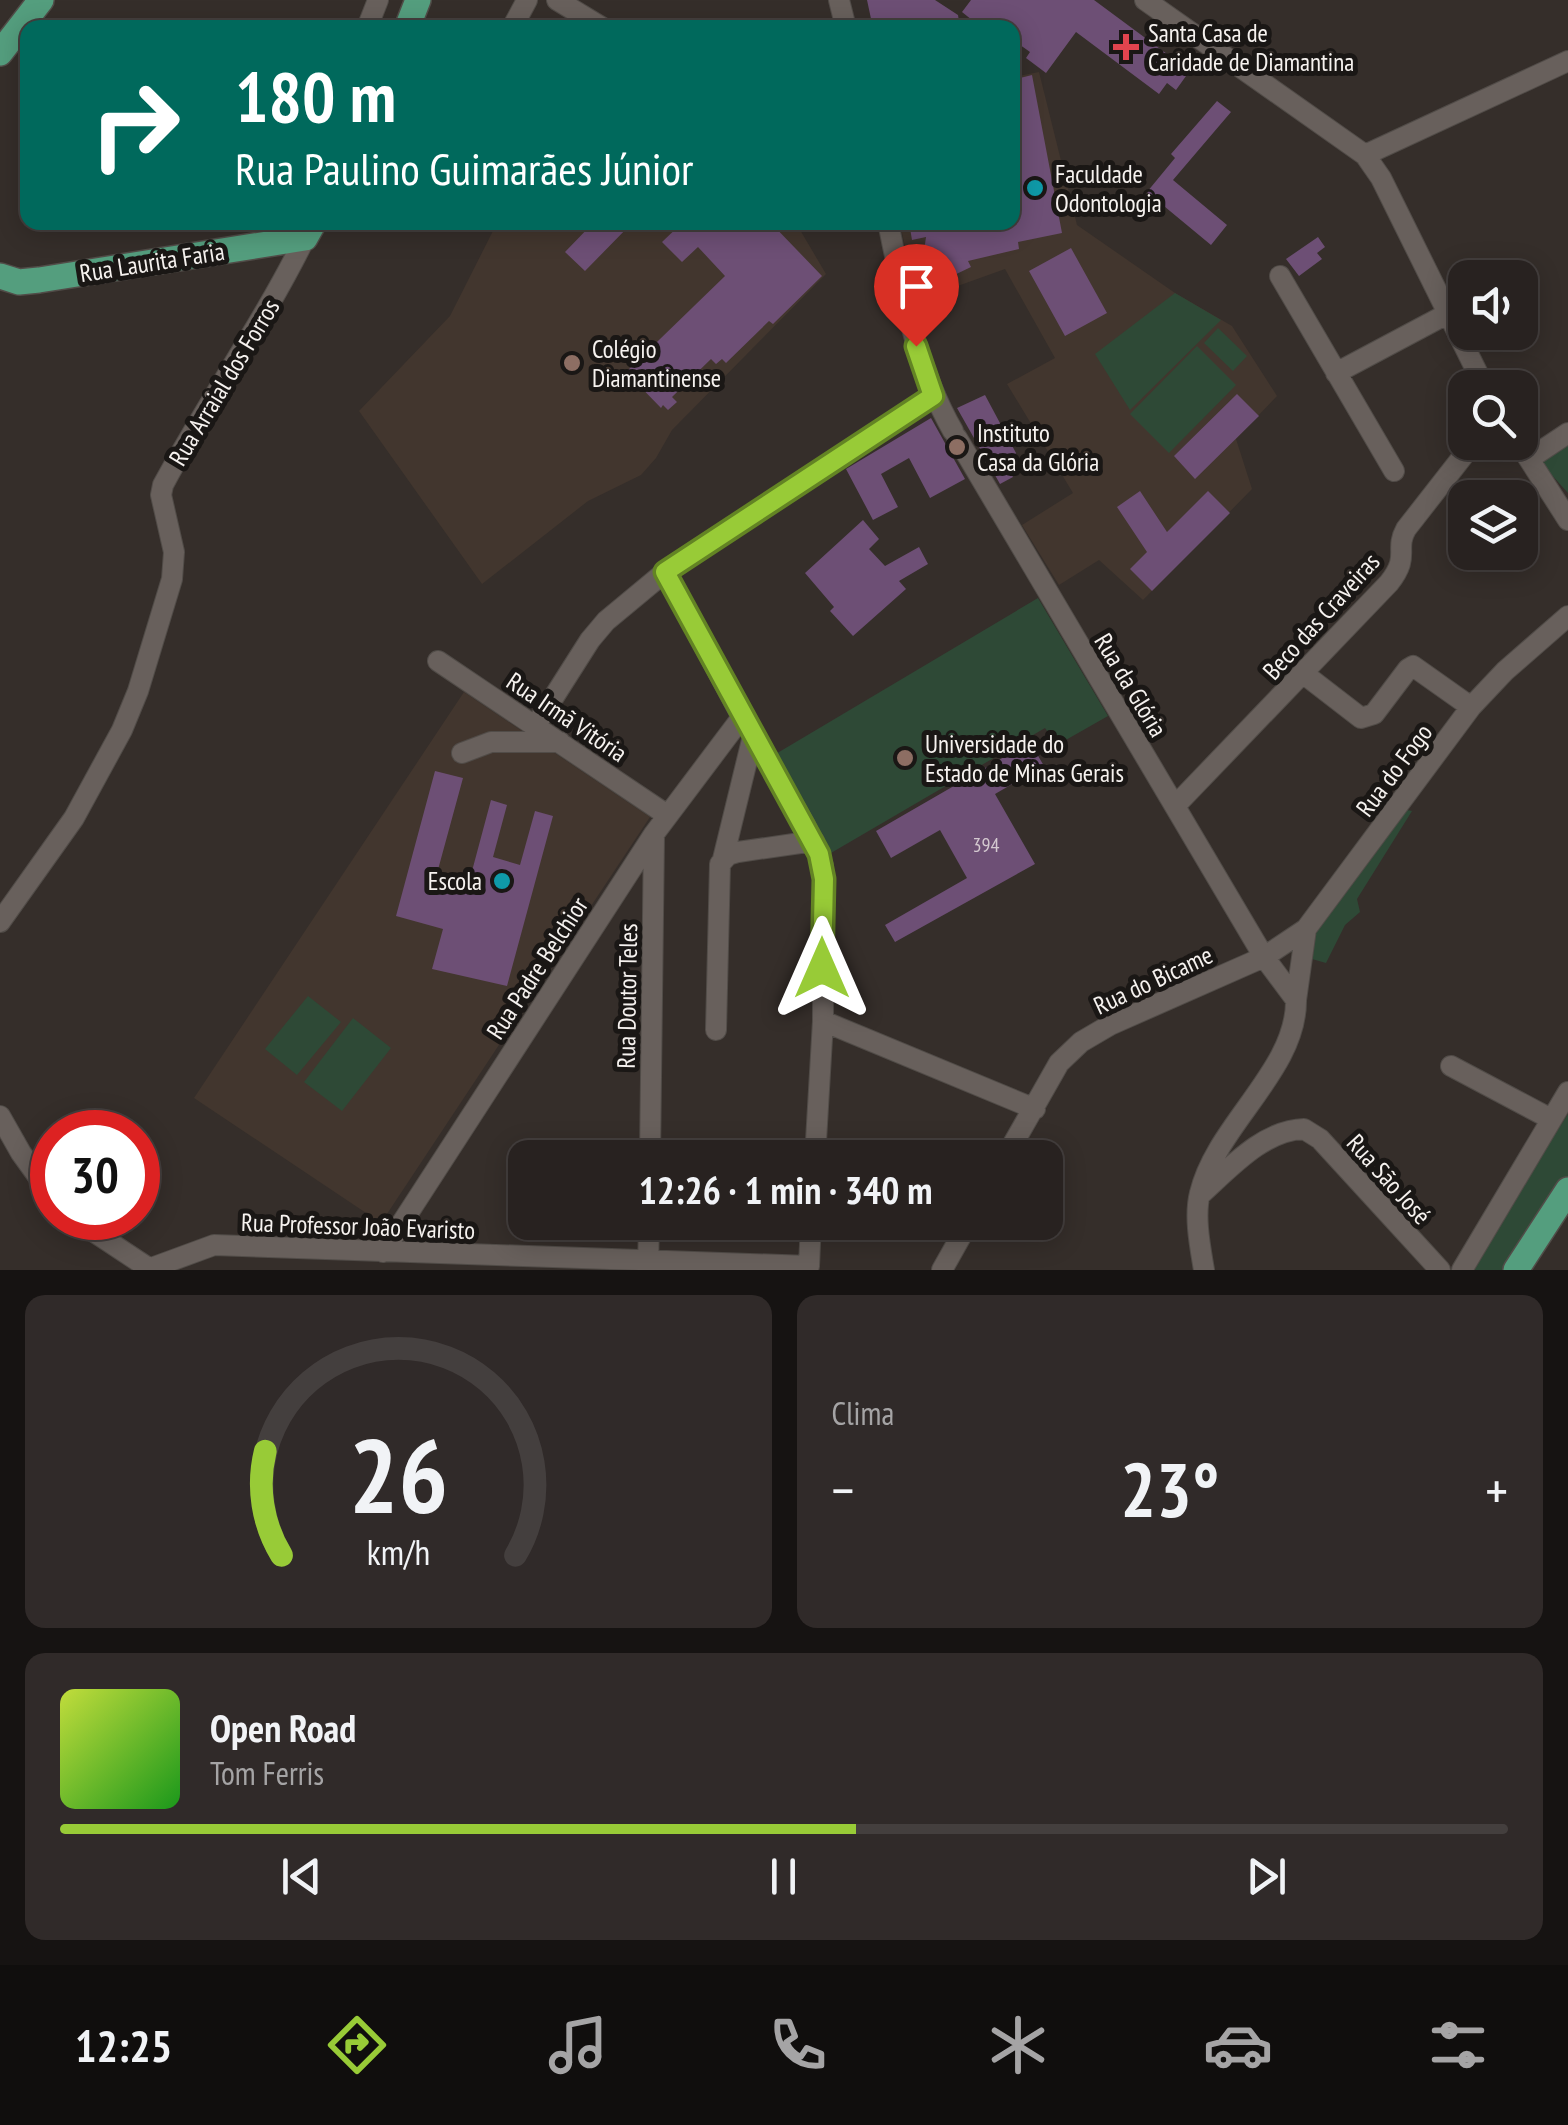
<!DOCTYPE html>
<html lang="pt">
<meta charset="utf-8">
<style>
body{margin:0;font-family:"PT Sans Narrow",sans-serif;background:#302a29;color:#f1f3f6;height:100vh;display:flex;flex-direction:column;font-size:38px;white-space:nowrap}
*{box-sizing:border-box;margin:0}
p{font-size:32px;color:#a5a4a5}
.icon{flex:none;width:55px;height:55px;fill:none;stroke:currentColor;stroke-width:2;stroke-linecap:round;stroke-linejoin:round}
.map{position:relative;height:1270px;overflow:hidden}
.drawer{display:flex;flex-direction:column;gap:25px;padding:25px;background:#161312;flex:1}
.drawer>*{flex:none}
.guide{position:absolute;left:20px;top:20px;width:1000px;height:210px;border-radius:20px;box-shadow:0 5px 25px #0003,0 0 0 2px #443f3e;background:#00695c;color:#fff;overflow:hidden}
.controls{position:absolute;left:1448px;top:260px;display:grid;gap:20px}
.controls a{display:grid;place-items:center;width:90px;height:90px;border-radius:20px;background:#282220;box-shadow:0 5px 25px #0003,0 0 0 2px #443f3e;font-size:50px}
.speed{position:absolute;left:30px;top:1110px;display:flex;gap:20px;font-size:50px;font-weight:700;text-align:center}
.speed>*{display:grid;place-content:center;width:130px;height:130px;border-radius:50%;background:#282220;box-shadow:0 5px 25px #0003,0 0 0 2px #443f3e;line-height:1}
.speed .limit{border:15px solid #d22;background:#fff;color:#111}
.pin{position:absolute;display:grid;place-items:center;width:85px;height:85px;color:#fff;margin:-102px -42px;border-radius:50% 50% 50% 0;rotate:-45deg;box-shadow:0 0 10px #0007}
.pin .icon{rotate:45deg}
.me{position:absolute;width:110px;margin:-55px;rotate:0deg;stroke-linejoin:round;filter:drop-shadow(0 0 8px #0008)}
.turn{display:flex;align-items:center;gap:35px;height:210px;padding:0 50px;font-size:45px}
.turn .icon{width:130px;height:130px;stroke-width:2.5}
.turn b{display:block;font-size:70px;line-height:85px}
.big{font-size:75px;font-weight:700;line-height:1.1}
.drawer .widget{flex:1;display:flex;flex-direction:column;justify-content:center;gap:15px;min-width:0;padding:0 35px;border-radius:20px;background:#302a29}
.drawer .dial{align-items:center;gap:0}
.dial svg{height:260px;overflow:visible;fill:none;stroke:#443f3e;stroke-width:7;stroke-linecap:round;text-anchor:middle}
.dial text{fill:#f1f3f6;stroke:none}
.song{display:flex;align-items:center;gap:30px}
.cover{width:120px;height:120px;border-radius:15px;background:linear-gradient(135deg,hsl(70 70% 55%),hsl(120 70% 35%))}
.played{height:10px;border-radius:5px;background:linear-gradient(90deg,#98cb37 55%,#443f3e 55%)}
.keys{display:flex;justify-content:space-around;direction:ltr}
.heat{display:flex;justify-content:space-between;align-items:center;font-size:55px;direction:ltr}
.drawer .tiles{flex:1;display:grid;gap:25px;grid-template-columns:1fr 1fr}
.widget:last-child{grid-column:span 2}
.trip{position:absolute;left:508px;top:1140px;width:555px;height:100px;border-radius:20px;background:#282220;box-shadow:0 5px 25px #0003,0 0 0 2px #443f3e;font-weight:700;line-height:100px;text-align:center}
.tabs{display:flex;height:160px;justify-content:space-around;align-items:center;background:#100e0d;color:#a5a4a5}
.tabs .icon{width:70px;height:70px}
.tabs .selected{color:#98cb37}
.tabs b{font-size:45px;color:#f1f3f6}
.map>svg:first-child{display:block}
.built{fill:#42362e}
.green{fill:#2e4936}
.building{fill:#6d4f75}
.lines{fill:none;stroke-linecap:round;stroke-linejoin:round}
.minor-casing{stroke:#514c48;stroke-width:22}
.major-casing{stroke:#514c48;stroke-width:28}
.minor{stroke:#68605c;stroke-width:20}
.major{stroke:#549e7e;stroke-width:25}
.route-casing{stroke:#638424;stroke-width:25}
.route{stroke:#98cb37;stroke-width:18}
.health-dot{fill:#e0444e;stroke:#1a1715;stroke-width:4}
.culture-dot{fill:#0f9aa8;stroke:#1a1715;stroke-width:4}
.education-dot{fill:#8d6e63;stroke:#1a1715;stroke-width:4}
.labels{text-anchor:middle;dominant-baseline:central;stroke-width:10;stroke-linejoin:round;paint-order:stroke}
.number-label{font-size:20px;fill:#d4c9d0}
.poi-label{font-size:25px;fill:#f6f2ef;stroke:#1a1715;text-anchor:start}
.street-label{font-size:25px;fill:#f6f2ef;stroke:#1a1715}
</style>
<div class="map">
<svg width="1568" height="1270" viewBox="0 0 1568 1270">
<rect width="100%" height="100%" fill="#352e2a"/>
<!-- built -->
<path class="built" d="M1039 72 1077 225 1175 293 1232 326 1277 396 1236 439 1252 489 1143 600 1099 560 1059 585 1022 525 1073 493 1007 384 1055 358 1005 269 916 301 900 223 1012 222 1013 77Z
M497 223H796L826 274 672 430 656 458 641 475 588 501 482 584 359 411 450 316Z
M464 692 650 817 381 1223 194 1098Z"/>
<!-- green -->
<path class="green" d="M1175 293 1221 320 1130 410 1095 354Z
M1218 328 1247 356 1233 371 1204 343Z
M1197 346 1236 385 1169 453 1130 414Z
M1568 440V493L1541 463Z
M1038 598 1108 716 1057 745 1045 728 831 853 774 755Z
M1402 809 1412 811 1357 899 1360 912 1345 925 1326 963 1312 959 1310 931Z
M308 996 341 1022 297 1075 265 1049Z
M353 1018 391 1048 342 1111 304 1082Z
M1568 1114V1182L1508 1270H1467Z"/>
<!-- building -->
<path class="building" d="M867 0H935L958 15 960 28H873Z
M971 0H1094L1167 54 1163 59 1186 76 1176 90 1167 83 1159 94 1076 32 1046 73 1026 58 1030 52 1012 39V28H997L990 22 982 28 962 12Z
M1032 75 1062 233 1018 242 1019 249 968 261 971 267 946 279 920 280 926 237 912 240 909 222H1012V80Z
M1217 101 1231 112 1173 180 1227 225 1211 245 1147 192 1175 158 1171 154Z
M594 222H633L585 271 565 252Z
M683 222H770L822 276 773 324 769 321 726 363 722 359 716 364 711 359 672 397 677 402 668 410 663 405 661 408 626 372 725 276 698 247 682 262 662 242Z
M1318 237 1325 247 1317 253 1322 259 1299 276 1286 259Z
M1071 248 1107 313 1065 336 1029 271Z
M1237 394 1259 416 1195 479 1174 456Z
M985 395 1016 453 1012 459 1015 464 1008 468 1013 477 1000 484 957 408Z
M931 418 965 479 930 498 909 458 881 474 898 507 873 520 846 469Z
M1140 491 1167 532 1208 491 1230 513 1152 591 1130 569 1147 552 1117 507Z
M863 520 879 539 869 549 885 566 919 547 928 564 899 581 906 589 853 636 830 611 834 607 805 573Z
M1030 742 1044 766 995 794 1035 864 895 942 885 925 967 878 940 830 891 858 876 831Z
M435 771 463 778 436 877 468 886 491 800 507 805 493 857 520 865 535 811 553 816 507 986 432 969 443 929 396 916Z"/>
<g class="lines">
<!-- minor casing -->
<g class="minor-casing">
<path id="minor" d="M557 0 603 28
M839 0 846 28
M1145 0 1365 155 1381 178 1485 388
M367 28 378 0
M512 28 527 0
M1365 155 1568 61
M888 222C903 295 916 366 953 431
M1280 276 1394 471
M1336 373 1447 314
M957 438 1264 957 1296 1000C1297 1070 1216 1125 1200 1193 1194 1216 1200 1246 1204 1270
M1518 442 1568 520
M1529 459 1568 433
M665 572 742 717 805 825 823 866V1021L815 1158
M438 661 667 815
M1304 674 1361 718 1374 714 1408 669 1413 666 1471 707
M536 725 590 640 606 621 665 572 933 396
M462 753 491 742H560
M1175 806 1389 583C1411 555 1394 551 1406 529L1474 442
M723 859 753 736
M0 922 74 818 122 730 138 691 172 579 174 552 161 495 163 485C208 401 263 323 305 238
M1296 1000 1306 929
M823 1021 1035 1109
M716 1030 720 864 728 855 738 852 814 841
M1451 1066 1551 1119
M0 1116 21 1153 52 1196
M650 1158 654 835
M1005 1158 1059 1063 1081 1042 1110 1025 1264 957 1306 929 1471 707 1505 671 1568 616
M1200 1195C1229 1169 1263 1130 1304 1129L1320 1139 1440 1270
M73 1218 150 1269
M383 1252 654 834 742 717
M146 1270 214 1245 809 1266 811 1222
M648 1270 649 1222
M942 1270 969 1222
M1462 1270 1568 1092"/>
</g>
<!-- major casing -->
<g class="major-casing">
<path id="major" d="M407 28 418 0
M0 53 41 0
M0 276 19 282 39 280 305 238 314 222
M1516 1270 1568 1190"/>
</g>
<!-- minor -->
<use href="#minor" class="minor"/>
<!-- major -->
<use href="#major" class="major"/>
</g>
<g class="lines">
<!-- route casing -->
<g class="route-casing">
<path id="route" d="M822 968 824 879 819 854 665 572 933 396 916 346"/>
</g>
<!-- route -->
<use href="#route" class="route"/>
</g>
<!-- markers -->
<path class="health-dot" d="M1121 32h10v10h10v10h-10v10h-10v-10h-10v-10h10z"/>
<g class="culture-dot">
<circle cx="1035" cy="188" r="10"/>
<circle cx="502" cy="881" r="10"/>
</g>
<g class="education-dot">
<circle cx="572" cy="363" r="10"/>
<circle cx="957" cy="447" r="10"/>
<circle cx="905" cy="758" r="10"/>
</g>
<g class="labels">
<!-- number labels -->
<g class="number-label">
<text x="986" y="845">394</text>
</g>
<!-- poi labels -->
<g class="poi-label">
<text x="1148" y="33">Santa Casa de<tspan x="1148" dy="29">Caridade de Diamantina</tspan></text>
<text x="1055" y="174">Faculdade<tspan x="1055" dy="29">Odontologia</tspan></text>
<text x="592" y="349">Colégio<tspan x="592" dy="29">Diamantinense</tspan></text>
<text x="977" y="433">Instituto<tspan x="977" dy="29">Casa da Glória</tspan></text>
<text x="925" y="744">Universidade do<tspan x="925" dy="29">Estado de Minas Gerais</tspan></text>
<text x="482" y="881" text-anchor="end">Escola</text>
</g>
<!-- street labels -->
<g class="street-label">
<text transform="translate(152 262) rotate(-9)">Rua Laurita Faria</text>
<text transform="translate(224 382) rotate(-59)">Rua Arraial dos Forros</text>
<text transform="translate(1321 616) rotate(-48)">Beco das Craveiras</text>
<text transform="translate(1131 685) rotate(59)">Rua da Glória</text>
<text transform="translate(567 717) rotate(34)">Rua Irmã Vitória</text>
<text transform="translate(1394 770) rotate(-53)">Rua do Fogo</text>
<text transform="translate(537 968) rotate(-57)">Rua Padre Belchior</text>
<text transform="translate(1153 980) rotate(-25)">Rua do Bicame</text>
<text transform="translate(627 996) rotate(-89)">Rua Doutor Teles</text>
<text transform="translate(1389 1179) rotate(48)">Rua São José</text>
<text transform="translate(358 1226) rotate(2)">Rua Professor João Evaristo</text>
</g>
</g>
</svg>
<div class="controls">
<a><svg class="icon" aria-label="sound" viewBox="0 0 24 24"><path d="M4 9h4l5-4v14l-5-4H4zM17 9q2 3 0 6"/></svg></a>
<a><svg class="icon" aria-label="search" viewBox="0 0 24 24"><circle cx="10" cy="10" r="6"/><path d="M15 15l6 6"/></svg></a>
<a><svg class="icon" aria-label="layers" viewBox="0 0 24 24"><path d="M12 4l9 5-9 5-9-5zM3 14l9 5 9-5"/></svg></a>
</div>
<div class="speed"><div class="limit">30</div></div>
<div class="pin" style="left:916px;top:346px;background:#d93025"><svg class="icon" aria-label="arrive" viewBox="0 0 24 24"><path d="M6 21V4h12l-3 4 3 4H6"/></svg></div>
<svg class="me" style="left:822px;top:968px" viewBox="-20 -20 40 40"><path d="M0-17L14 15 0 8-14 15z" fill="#98cb37" stroke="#fff" stroke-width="4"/></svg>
<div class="trip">12:26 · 1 min · 340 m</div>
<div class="guide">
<div class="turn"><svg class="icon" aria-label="right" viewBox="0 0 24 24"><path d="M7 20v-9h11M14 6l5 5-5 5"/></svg><div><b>180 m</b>Rua Paulino Guimarães Júnior</div></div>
</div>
</div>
<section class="drawer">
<div class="tiles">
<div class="widget dial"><svg viewBox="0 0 100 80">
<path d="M14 69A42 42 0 1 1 86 69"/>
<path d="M14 69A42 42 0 0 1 9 37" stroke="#98cb37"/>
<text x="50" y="56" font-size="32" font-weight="700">26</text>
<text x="50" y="72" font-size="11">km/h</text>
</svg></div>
<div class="widget"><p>Clima</p>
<div class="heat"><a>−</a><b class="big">23°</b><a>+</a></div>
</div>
<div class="widget">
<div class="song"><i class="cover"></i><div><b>Open Road</b><p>Tom Ferris</p></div></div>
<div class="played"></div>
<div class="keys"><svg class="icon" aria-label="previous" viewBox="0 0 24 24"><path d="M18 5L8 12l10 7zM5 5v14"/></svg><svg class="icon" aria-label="pause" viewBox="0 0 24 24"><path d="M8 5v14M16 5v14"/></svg><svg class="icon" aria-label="next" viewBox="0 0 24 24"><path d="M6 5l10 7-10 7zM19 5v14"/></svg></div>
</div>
</div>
</section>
<nav class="tabs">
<b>12:25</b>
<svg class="icon selected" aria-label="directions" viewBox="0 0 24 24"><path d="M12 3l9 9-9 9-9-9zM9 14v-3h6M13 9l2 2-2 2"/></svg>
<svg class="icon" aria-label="music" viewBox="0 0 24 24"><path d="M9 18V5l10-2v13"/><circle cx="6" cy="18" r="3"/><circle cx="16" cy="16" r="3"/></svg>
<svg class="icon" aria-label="phone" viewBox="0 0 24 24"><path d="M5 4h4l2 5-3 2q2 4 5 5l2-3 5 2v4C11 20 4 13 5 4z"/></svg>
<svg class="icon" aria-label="climate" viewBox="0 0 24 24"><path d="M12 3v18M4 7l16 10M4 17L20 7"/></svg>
<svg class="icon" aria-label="car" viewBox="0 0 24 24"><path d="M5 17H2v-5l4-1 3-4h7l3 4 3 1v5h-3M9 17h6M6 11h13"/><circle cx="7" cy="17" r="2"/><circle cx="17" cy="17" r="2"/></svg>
<svg class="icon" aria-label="filters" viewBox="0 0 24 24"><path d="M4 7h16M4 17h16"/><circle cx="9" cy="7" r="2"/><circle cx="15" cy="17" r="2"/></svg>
</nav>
